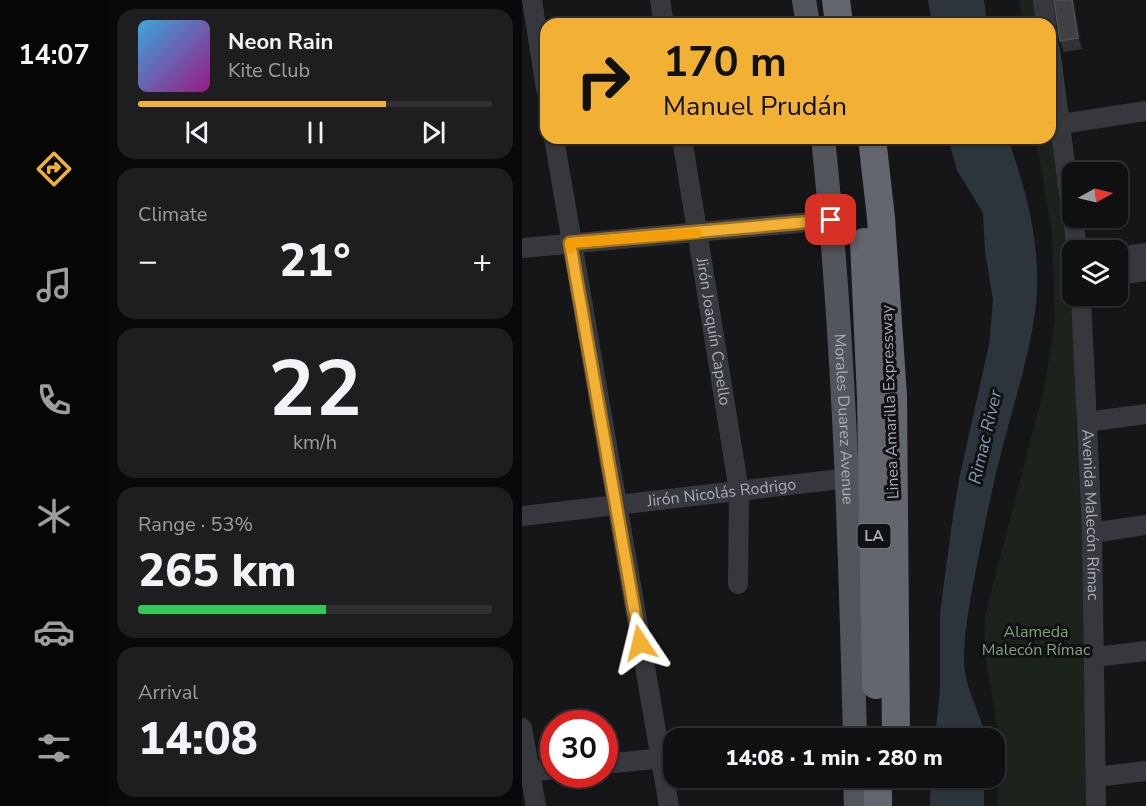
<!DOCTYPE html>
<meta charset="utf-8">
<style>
body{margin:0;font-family:"Nunito Sans",sans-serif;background:#1e1e20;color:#f1f3f6;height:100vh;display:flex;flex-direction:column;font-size:22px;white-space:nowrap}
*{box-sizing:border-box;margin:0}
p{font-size:20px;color:#9c9d9f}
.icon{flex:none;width:33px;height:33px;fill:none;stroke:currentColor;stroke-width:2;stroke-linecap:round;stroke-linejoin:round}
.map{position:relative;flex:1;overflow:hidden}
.side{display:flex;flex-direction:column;gap:9px;padding:9px;background:#09090a;width:414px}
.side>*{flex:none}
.hud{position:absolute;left:18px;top:18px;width:516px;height:126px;border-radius:18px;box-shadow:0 2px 4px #0004,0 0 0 2px #303032;background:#f2b134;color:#111;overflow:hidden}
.needle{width:39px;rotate:82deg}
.buttons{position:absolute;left:540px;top:162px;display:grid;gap:12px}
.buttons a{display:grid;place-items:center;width:66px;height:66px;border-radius:12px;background:#101012;box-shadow:0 2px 4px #0004,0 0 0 2px #303032;font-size:30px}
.speed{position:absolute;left:18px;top:710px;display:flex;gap:12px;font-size:30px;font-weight:700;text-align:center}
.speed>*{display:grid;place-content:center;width:78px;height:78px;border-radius:50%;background:#101012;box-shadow:0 2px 4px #0004,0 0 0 2px #303032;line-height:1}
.speed .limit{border:9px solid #d22;background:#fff;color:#111}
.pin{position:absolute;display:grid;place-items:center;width:51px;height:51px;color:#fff;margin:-26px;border-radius:12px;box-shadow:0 3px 9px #0006}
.me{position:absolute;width:66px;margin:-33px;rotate:350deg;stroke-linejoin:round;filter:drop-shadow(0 0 4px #0008)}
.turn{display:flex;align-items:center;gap:21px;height:126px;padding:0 24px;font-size:27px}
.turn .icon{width:78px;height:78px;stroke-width:2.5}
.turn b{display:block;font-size:42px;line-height:51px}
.big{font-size:45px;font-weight:800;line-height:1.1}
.side .tile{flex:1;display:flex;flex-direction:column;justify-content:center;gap:9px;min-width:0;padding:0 21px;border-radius:18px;background:#1e1e20}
.side .dial{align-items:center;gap:0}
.dial b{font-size:78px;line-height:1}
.song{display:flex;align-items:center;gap:18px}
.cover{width:72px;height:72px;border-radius:9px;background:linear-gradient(135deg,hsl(200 70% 55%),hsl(310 70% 35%))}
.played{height:6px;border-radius:3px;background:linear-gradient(90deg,#f2b134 70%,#303032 70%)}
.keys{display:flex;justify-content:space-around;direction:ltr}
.heat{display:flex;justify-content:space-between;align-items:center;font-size:33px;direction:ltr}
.charge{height:9px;border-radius:4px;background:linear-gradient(90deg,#34c759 53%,#303032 0)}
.trip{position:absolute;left:141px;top:728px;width:342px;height:60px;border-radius:18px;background:#101012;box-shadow:0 2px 4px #0004,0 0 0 2px #303032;font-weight:800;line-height:60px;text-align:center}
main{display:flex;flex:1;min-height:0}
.menu{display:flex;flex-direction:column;width:108px;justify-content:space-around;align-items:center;background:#060607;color:#9c9d9f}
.menu .icon{width:42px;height:42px}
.menu .on{color:#f2b134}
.menu b{font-size:27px;color:#f1f3f6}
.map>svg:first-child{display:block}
.green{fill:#1c231d}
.water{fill:#2c353c}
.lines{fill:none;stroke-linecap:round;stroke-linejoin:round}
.minor{stroke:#37383d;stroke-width:20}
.major{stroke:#53555c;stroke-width:24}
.highway{stroke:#63666e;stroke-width:28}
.wall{fill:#323236}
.shaded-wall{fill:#212124}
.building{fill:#3f3f44;stroke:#4f5156;stroke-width:1.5}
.route-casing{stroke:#9d7322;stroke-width:15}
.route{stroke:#f2b134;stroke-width:10}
.slow{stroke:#f59e0b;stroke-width:10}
.labels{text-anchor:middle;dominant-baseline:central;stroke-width:6;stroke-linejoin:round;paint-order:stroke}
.shield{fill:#111113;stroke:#7b7e86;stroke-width:1.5}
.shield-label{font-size:15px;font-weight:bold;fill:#a8adb8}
.street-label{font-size:16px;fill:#a8adb8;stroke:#111113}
.park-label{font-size:16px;fill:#7fa381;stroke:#111113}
.water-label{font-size:18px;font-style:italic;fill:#7f9bb3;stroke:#111113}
</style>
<main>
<nav class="menu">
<b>14:07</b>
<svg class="icon on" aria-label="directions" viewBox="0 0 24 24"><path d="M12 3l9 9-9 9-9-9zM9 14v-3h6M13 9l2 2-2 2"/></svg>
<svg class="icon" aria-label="music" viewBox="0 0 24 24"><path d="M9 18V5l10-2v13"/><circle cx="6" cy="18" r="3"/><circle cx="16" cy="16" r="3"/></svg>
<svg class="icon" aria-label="phone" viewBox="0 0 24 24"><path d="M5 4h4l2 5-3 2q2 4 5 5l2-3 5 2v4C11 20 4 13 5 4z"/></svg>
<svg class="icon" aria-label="climate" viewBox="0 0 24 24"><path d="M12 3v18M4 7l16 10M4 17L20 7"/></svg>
<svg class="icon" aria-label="car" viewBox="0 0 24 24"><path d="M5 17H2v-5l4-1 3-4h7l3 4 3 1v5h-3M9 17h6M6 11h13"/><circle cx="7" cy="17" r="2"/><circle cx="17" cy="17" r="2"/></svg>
<svg class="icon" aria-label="filters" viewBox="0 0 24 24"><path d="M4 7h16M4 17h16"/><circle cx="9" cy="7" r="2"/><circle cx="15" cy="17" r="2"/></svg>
</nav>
<section class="side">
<div class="tile">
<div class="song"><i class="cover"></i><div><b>Neon Rain</b><p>Kite Club</p></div></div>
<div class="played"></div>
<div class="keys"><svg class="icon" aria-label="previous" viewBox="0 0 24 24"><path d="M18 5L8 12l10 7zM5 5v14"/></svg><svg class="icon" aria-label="pause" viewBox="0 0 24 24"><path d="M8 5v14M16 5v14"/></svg><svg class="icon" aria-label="next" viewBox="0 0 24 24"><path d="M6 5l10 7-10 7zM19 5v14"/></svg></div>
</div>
<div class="tile"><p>Climate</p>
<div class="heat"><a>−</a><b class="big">21°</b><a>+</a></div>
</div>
<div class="tile dial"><b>22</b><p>km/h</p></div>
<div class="tile"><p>Range · 53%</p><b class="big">265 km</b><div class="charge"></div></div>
<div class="tile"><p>Arrival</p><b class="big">14:08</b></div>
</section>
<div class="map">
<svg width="624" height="806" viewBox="0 0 624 806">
<rect width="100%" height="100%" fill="#161618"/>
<!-- green -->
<path class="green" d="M497 0H515L518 24H502Z
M528 89 550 256V296L555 304 554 423 565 623 567 806H475L478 743 462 647 463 616 523 385 533 321 530 234 514 138H528Z"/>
<!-- water -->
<path class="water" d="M406 0H462L465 24H410Z
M426 138H486C503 188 517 236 515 289 514 330 497 387 486 427 473 473 464 518 455 565 449 595 442 628 442 660 442 687 458 711 464 738H413L418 690V613L429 530 437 479 467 345 471 300 463 251 461 213 435 170Z
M409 777H462V806H408Z"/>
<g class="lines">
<!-- minor -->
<g class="minor">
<path d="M10 0 24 89"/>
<path d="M138 0 142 24"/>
<path d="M521 0 524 24"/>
<path d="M528 49 550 216"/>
<path d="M539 124 624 111"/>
<path d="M32 138 147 806"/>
<path id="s1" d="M160 138 217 491 216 584"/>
<path d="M551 218 555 250"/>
<path d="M0 248 309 220"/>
<path d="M596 257 624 253"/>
<path d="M596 275 624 271"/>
<path id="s2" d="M559 296 570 533 574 806"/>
<path d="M565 422 624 414"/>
<path id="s3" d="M0 516 327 478"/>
<path d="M570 533 624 525"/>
<path d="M573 657 624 651"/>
<path d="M0 728 14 806"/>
<path d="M82 764 152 757"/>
<path d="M0 773 32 769"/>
<path d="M574 777 624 771"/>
</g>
<!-- major -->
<g class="major">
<path d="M282 0 286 24"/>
<path id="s4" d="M301 138C322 338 328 537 333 738"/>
<path d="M333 777 334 806"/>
</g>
<!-- highway -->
<path class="highway" d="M314 0 317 24
M350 138 359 218 371 396 374 738
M342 242 349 398 354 685
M356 777V806"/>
</g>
<!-- wall -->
<path class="wall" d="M552 0 560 49 542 52 538 41Z"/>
<!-- shaded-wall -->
<path class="shaded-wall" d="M550 0H552L560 49 556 38Z"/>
<!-- building -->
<path class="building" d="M532 0H550L556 38 538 41Z"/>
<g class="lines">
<!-- route casing -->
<g class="route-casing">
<path id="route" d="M118 643 48 243 309 220"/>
</g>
<!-- route -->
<use href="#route" class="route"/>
<!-- slow -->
<path class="slow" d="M49 249 48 243 175 233"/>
</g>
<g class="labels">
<!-- shield labels -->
<rect class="shield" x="335.5" y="524" width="33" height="24" rx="4.5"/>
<g class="shield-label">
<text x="352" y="536">LA</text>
</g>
<!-- street labels -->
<g class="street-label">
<text stroke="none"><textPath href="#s1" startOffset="196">Jirón Joaquín Capello</textPath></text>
<text transform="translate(368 402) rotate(-92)">Linea Amarilla Expressway</text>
<text stroke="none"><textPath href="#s4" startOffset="282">Morales Duarez Avenue</textPath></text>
<text stroke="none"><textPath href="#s3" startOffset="201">Jirón Nicolás Rodrigo</textPath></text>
<text stroke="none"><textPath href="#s2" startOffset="219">Avenida Malecón Rímac</textPath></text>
</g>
<!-- park labels -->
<g class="park-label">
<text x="514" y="632">Alameda<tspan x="514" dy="18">Malecón Rímac</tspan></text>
</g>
<!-- water labels -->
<g class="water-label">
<text transform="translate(463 437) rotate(-77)">Rimac River</text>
</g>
</g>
</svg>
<div class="buttons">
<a><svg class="needle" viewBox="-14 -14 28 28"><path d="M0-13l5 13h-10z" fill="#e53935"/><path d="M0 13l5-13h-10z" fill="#9c9d9f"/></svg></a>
<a><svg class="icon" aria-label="layers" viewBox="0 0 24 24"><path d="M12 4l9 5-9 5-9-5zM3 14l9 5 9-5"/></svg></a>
</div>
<div class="speed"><div class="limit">30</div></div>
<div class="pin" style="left:309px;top:220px;background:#d93025"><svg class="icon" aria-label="arrive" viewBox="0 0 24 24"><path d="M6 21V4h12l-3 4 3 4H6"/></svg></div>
<svg class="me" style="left:118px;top:643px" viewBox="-20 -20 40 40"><path d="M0-17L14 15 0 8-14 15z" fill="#f2b134" stroke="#fff" stroke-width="4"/></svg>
<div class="trip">14:08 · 1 min · 280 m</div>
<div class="hud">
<div class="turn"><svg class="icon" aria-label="right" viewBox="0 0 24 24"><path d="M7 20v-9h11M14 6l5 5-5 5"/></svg><div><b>170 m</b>Manuel Prudán</div></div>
</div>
</div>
</main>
